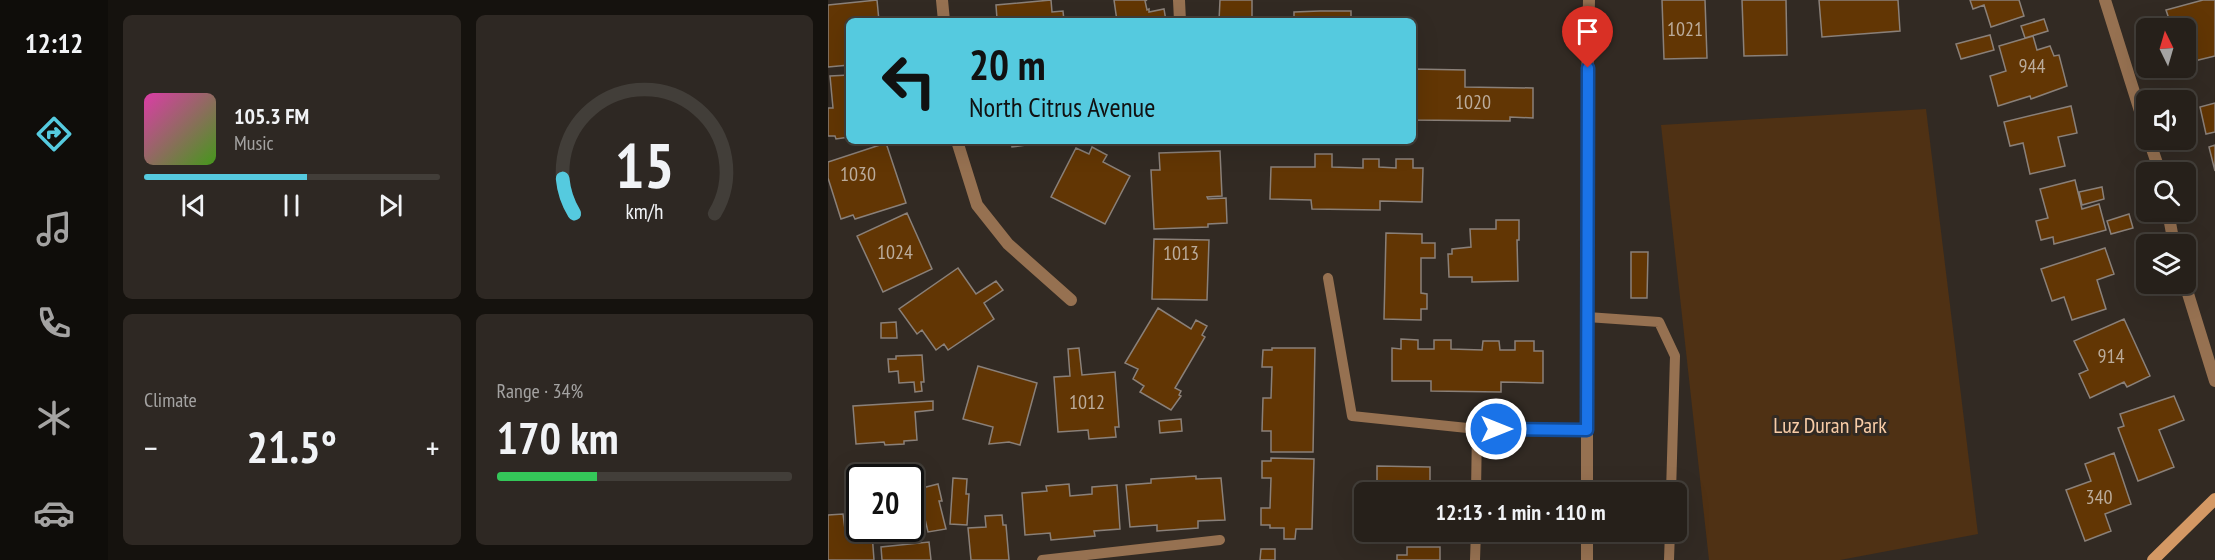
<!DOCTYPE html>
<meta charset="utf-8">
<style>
body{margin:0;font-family:"PT Sans Narrow",sans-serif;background:#2e2823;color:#f1f3f6;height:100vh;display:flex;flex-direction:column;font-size:22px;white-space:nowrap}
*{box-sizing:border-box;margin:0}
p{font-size:20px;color:#a4a3a2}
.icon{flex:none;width:33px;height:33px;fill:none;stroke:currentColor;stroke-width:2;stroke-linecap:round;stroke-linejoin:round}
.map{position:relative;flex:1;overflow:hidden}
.side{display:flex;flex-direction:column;gap:15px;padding:15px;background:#15120e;width:720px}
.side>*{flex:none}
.top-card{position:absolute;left:18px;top:18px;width:570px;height:126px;border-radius:9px;box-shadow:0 6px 24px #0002,0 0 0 2px #423e39;background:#55cadf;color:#111;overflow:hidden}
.needle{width:39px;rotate:355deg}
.tools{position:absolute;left:1308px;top:18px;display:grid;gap:12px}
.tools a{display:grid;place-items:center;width:60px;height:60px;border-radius:9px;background:#26201a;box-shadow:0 6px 24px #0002,0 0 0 2px #423e39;font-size:30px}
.speed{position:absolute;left:18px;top:464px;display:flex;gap:12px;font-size:30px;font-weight:700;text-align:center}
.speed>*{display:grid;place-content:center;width:78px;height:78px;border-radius:50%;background:#26201a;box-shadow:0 6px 24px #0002,0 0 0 2px #423e39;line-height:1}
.speed .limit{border:3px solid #111;border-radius:9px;background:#fff;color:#111}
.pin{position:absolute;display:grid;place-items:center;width:51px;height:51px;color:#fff;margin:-62px -26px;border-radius:50% 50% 50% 0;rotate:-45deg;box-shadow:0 0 6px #0007}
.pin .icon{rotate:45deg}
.me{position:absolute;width:66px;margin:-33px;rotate:90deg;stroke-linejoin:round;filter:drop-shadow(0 0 4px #0008)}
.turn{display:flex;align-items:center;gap:21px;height:126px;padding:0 24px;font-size:27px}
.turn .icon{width:78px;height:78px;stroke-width:2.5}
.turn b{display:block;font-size:42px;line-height:51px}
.big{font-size:45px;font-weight:600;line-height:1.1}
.side .widget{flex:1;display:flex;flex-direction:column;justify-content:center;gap:9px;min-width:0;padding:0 21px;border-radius:9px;background:#2e2823}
.side .dial{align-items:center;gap:0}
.dial svg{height:156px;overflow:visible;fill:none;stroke:#423e39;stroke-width:7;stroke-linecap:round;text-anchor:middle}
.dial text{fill:#f1f3f6;stroke:none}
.song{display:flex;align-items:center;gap:18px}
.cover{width:72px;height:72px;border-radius:9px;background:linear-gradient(135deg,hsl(320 70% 55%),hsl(100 70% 35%))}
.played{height:6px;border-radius:3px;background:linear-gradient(90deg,#55cadf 55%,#423e39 55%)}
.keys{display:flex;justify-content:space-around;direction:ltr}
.heat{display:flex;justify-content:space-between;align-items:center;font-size:33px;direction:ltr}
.charge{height:9px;border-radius:4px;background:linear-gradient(90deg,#34c759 34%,#423e39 0)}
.side .tiles{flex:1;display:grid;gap:15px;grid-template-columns:repeat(2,1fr)}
.trip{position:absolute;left:526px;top:482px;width:333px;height:60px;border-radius:9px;background:#26201a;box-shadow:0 6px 24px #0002,0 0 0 2px #423e39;font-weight:600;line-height:60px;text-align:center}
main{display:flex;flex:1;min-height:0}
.menu{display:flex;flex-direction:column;width:108px;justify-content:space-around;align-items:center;background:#0f0d0a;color:#a4a3a2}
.menu .icon{width:42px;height:42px}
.menu .active{color:#55cadf}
.menu b{font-size:27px;color:#f1f3f6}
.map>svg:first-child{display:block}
.green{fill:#4f3114}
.building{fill:#623604;stroke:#8a8079;stroke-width:1.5}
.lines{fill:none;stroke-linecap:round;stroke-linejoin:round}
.service{stroke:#967151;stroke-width:10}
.minor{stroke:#967151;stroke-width:12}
.tertiary{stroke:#967151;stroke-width:12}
.secondary{stroke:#d49864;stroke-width:12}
.route-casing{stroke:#114b97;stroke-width:15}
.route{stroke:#1a73e8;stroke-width:10}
.labels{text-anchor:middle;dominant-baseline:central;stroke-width:6;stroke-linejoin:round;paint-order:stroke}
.number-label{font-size:20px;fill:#bbac9c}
.park-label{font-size:22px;fill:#f8cca7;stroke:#322a23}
</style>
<main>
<nav class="menu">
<b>12:12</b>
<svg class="icon active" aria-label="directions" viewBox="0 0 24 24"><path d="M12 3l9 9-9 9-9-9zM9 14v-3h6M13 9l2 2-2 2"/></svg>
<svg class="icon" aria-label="music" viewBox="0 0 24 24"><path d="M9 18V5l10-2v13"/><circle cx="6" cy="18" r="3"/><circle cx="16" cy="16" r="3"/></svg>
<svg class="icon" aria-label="phone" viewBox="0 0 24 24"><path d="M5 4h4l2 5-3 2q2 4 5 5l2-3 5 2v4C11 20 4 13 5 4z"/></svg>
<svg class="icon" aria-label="climate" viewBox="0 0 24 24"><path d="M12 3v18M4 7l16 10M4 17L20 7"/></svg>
<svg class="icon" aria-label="car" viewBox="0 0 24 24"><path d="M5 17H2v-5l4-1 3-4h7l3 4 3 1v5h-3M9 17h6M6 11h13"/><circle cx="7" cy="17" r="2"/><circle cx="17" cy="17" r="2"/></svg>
</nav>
<section class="side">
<div class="tiles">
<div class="widget">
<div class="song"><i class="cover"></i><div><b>105.3 FM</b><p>Music</p></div></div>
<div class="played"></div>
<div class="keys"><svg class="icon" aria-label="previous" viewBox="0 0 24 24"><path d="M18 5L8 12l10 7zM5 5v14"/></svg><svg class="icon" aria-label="pause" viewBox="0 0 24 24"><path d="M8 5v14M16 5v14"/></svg><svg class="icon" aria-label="next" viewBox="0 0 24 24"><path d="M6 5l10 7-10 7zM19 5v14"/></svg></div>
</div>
<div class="widget dial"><svg viewBox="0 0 100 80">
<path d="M14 69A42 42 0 1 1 86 69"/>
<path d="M14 69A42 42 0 0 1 8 51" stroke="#55cadf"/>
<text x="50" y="56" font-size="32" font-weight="700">15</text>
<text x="50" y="72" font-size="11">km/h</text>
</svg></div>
<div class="widget"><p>Climate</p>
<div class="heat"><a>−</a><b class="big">21.5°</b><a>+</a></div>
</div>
<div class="widget"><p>Range · 34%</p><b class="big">170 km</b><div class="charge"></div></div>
</div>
</section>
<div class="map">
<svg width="1387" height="560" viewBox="0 0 1387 560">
<rect width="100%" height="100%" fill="#322a23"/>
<!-- green -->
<path class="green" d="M1098 109 1150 534 1012 560H881L833 125Z"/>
<!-- building -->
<path class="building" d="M49 0 51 21H21V65L0 67V5Z
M223 0 224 12 235 11 236 21H148L169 19 168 5Z
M286 0H319L317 1 319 10 321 9V12L336 9 338 21H289Z
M392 0H424V21H391Z
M834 0H877L879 58 836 59Z
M914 0H958L959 55 916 56Z
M991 0H1070L1072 31 994 37Z
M1142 0H1191L1196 16 1163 27 1156 5 1145 9Z
M1375 0H1387V56L1358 63V38L1366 36 1364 31 1358 33V28H1344L1338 10Z
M492 11H523V21H466V12Z
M1216 19 1220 31 1197 38 1193 26Z
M1162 35 1166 50 1133 59 1128 44Z
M1205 36 1209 50 1222 46 1226 56 1231 55 1239 86 1203 99 1202 96 1170 106 1162 76 1178 71 1171 46Z
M585 69 637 70V87L705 88V118L682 117V121L585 120Z
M21 75V137L8 139 7 136H0V108H5L2 76Z
M1387 103V132L1378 134 1372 107Z
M1243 106 1249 133 1230 137 1237 166 1202 174 1195 143 1182 146 1176 122Z
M183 141H225L184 147Z
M58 143 78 203 27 219 25 215 13 219 0 178V162Z
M1387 145V171L1381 147Z
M264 147 279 155 275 162 302 176 277 224 223 197 248 148 261 154Z
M392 151 394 196 379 197 380 199 398 198 399 223 380 224V227L326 229 323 170H332L331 153Z
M487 154H504V167L535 168V159H551V167L568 168V159H585V168H595L594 202 552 201V210L484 209 483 200 442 199 443 167H487Z
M1247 180 1254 209 1271 204 1278 230 1226 244 1225 237 1213 240 1208 221 1220 218 1212 189Z
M1274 187 1276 199 1254 205 1251 192Z
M79 213 104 269 55 292 29 236Z
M1301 214 1305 228 1283 234 1279 221Z
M668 220H691V240H689L690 281 644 282V277H621L620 254H624V249L643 247 642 229H668Z
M558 233 594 234V243H607V258H593V293L599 294V309H593V320L556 319Z
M326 239 381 240 379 300 324 299Z
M1277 248 1286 274 1269 280 1278 309 1244 320 1236 297 1224 301 1213 269Z
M803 252H820L819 298H803Z
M130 268 148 294 168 281 175 290 156 303 166 319 120 350 116 344 108 350 94 330 89 334 71 309Z
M330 308 363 329 368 320 379 326 374 335 377 337 347 388 353 391 351 395 353 396 343 410 312 392 316 386 305 379 310 369 297 363Z
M1296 319 1322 376 1299 387 1296 382 1262 398 1251 374 1260 370 1246 341Z
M68 322 69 338H53V323Z
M573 339 590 340V349H606V340H623V349L654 350 655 341H671L672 350H687V341H706V351H715V383L673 382V392L603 391V381H564V348L573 349Z
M251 348 254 375 287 372 291 427H287L288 437 261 439 260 430 230 432 226 377 242 376 240 349Z
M444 348H487L485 452H443V431H434L435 398H443L444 367H434L435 350H444Z
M94 355 96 382H93L94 391 87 392 86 382 71 383 70 371 61 372 60 359H68V356Z
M150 366 209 383 192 445 181 442 161 444 165 427 135 419Z
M1346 396 1356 420 1331 430 1346 467 1310 481 1290 428 1296 426 1292 414Z
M105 401V410L87 412 89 440 76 441V444L57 445 56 442 28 444 25 406Z
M353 419 354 431 332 433 331 421Z
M1286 453 1303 504 1277 514 1283 531 1257 541 1238 490 1263 481 1257 464Z
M443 458 486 459 484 529H468L467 539H456V528H442V525H433V508H442L443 478H434V461H443Z
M549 466 602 467V486L595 485V492H549Z
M368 476V479L393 478 397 520 370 521V528L329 531V525L302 527 298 485 323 483V479Z
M125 478 139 479 138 494H141L139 525 122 524Z
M110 484 114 501H111L118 529 100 532 90 489Z
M241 484 242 496 264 494V487L289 485 292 529 266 531 267 536 223 540 222 533 197 535 194 493 219 491 218 486Z
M15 514 18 537 44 533 46 560H0V515Z
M174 515 175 525H178L181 560H143L140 528 158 527 157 516Z
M548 531H602L601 534H594V537L548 536Z
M101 542 103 560H54L53 547Z
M579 547H612V560H569V555H579Z
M433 549H447V560H432Z"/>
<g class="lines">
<!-- service -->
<path class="service" d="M500 278 524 416 649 429
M759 317 831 322 847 356 843 492
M648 492 649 429 759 430
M214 560 392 540
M647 560 648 531
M841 560 842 531"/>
<!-- minor -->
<path class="minor" d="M114 0 116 21
M351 0 352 21
M1277 0 1318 130
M1321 140 1332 172
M129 141 149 205 180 244 243 300
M1340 212 1346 244
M1357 284 1387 381"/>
<!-- tertiary -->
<path class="tertiary" d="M759 492V89L761 0
M759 531V560"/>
<!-- secondary -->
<path class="secondary" d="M1325 560 1387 499"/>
</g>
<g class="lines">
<!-- route casing -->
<g class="route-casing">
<path id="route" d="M668 429 759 430 760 68"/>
</g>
<!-- route -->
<use href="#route" class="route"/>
</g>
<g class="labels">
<!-- number labels -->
<g class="number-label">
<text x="857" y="29">1021</text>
<text x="1204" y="66">944</text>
<text x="645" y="102">1020</text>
<text x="30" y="174">1030</text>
<text x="67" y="252">1024</text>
<text x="353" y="253">1013</text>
<text x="1283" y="356">914</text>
<text x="259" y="402">1012</text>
<text x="1271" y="497">340</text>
</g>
<!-- park labels -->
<g class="park-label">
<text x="1002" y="425">Luz Duran Park</text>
</g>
</g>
</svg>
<div class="tools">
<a><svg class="needle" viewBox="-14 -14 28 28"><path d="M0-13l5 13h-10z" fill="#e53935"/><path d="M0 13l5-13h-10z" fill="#a4a3a2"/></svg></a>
<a><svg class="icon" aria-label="sound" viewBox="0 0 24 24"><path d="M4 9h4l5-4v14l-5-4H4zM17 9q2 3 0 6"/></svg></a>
<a><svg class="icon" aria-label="search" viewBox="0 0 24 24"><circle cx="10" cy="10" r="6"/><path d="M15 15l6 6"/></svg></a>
<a><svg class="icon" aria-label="layers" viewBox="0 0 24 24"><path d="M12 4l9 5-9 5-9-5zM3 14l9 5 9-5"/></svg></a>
</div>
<div class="speed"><div class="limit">20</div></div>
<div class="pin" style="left:760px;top:68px;background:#d93025"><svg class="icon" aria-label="arrive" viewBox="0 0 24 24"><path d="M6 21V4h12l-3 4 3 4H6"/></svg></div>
<svg class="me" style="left:668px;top:429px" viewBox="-20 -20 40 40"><circle r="17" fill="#1a73e8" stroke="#fff" stroke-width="3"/><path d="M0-11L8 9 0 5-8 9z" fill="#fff"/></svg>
<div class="trip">12:13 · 1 min · 110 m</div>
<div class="top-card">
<div class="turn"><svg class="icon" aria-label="left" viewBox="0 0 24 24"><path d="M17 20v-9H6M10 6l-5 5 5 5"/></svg><div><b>20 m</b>North Citrus Avenue</div></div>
</div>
</div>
</main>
